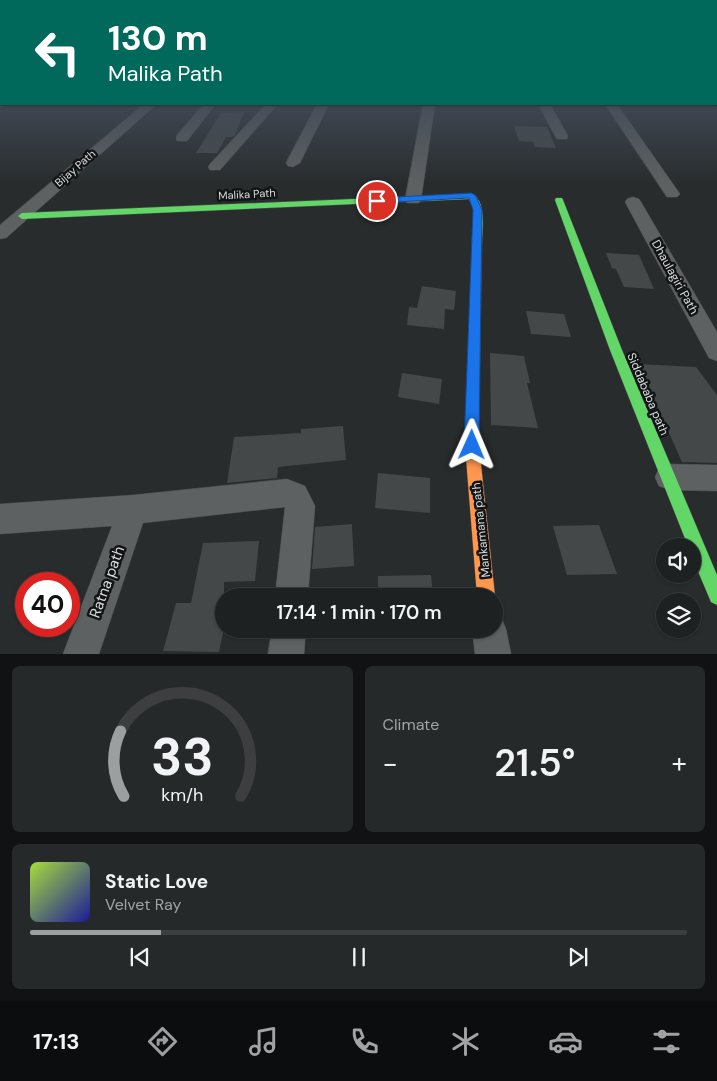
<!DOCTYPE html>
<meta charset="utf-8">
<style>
body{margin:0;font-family:"DM Sans",sans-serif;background:#26292a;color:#f1f3f6;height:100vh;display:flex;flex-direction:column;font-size:19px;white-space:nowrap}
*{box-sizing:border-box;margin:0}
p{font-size:16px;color:#a1a3a5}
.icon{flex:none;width:28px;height:28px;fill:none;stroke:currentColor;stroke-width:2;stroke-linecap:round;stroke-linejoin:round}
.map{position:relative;height:654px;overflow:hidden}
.details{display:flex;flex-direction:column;gap:12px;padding:12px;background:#101213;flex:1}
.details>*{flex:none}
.hud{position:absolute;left:0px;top:0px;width:718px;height:105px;box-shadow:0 1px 4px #0004,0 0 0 1px #3c3e40;background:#00695c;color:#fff;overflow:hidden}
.fabs{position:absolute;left:656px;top:538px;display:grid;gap:10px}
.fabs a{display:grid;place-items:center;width:45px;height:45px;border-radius:50%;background:#1e2122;box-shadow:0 1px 4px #0004,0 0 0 1px #3c3e40;font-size:25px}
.speed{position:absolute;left:15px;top:572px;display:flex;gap:10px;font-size:25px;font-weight:700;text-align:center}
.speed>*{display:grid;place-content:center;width:65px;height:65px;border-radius:50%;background:#1e2122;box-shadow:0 1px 4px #0004,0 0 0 1px #3c3e40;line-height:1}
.speed .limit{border:8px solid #d22;background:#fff;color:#111}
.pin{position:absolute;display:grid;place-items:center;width:42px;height:42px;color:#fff;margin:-21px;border:2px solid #fff;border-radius:50%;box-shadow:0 1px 5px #0007}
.me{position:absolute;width:55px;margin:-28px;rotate:1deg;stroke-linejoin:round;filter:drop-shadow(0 0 4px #0008)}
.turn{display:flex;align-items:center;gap:18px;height:105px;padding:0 25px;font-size:22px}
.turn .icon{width:65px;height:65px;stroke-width:2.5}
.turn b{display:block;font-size:35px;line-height:42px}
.big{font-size:38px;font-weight:600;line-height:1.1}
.details .card{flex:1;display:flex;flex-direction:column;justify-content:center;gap:8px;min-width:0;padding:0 18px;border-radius:8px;background:#26292a}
.details .dial{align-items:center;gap:0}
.dial svg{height:130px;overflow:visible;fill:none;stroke:#3c3e40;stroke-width:7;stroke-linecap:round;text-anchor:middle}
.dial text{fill:#f1f3f6;stroke:none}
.song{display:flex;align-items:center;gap:15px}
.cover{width:60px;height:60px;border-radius:8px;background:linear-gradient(135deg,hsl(80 70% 55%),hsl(240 70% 35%))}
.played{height:5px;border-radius:2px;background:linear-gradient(90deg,#9b9fa0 20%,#3c3e40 20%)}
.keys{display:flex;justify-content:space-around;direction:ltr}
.heat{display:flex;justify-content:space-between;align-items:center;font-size:28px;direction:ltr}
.details .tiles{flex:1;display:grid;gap:12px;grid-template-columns:1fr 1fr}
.card:last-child{grid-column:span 2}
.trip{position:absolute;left:215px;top:588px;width:288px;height:50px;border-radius:25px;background:#1e2122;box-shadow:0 1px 4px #0004,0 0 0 1px #3c3e40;font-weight:600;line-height:50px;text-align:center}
.tab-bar{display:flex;height:80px;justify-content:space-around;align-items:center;background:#0c0d0e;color:#a1a3a5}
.tab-bar .icon{width:35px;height:35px}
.tab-bar .current{color:#9b9fa0}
.tab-bar b{font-size:22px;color:#f1f3f6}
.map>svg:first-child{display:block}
.building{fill:#444849}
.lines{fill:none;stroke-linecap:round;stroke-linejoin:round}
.street-casing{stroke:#464949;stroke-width:1}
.fast-casing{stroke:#464949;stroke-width:1}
.slow-casing{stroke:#464949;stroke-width:1}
.jam-casing{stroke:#464949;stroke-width:1}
.street{fill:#5e6162;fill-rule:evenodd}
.fast{fill:#63d668;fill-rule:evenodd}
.slow{fill:#ff974d;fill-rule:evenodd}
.jam{fill:#b3261e;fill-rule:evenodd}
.route{fill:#1a73e8;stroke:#114b97}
.labels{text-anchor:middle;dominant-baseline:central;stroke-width:5;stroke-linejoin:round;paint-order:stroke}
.far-street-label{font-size:11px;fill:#d9ddde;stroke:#121415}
.street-label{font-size:12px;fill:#d9ddde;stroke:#121415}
.near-street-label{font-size:15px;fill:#d9ddde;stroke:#121415}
</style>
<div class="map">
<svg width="717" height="654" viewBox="0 0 717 654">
<rect width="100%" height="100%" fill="#282c2d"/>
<!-- building -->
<path class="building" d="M244 112 235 135 232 137H226L217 153H196L221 113Z
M514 126 547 127 556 148 535 147 533 142 519 141Z
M606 253 639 255 654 289 624 287 616 269 612 268Z
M422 286 456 291 454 310 445 309 444 329 407 325 409 307 417 308Z
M526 311 564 314 571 337 531 334Z
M490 353 524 356 530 383H527L538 428 491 425Z
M638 364 696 367 717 395V463L682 462Z
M402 373 442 379 439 404 398 397Z
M343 426 346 460 278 467 277 478 227 483 234 437 301 433V429Z
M378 473 430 478V513L375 508Z
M352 524 354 566 312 569 315 527Z
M599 525 617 574 567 575 553 526Z
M259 541 255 581 224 582V628L219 652 163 651 176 603H191L203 543Z
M431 575 433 596H378V576Z"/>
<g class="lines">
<!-- street casing -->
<g class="street-casing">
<path id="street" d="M716 98H717V104H713H716Z
M0 101 1 104H10L8 106 0 107Z
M144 104H157L6 238 0 239V225Z
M204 104H216L187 141H177L176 138 177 135Z
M266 104H278L220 170H210L208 167 210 164Z
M317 104H329L300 163 293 167 288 166 286 163Z
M423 104H435L421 200 419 203H407L405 200Z
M538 104H550L568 136 567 139H557Z
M605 104H617L680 194 677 197H667Z
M633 197 639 199 641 202 717 332V361L709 358 625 202 627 199Z
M669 464 717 465V491L669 490 659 486 655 477 659 468Z
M287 479 305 486 315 506 308 596H275L285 507 143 523 99 654H63L112 526 0 534V504L133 495Z
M494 614 501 617 506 629 511 654H475L472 629H494Z
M272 629H306L304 654H268Z"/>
</g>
<!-- fast casing -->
<g class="fast-casing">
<path id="fast" d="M472 194C487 201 482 229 482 243L477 246 472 243 474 210 469 199 22 219 18 216 22 213Z
M556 198H562L563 200 622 350 717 575V605L711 602 692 557V546H688L610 350 555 200Z"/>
</g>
<!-- slow casing -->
<g class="slow-casing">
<path id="slow" d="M473 386 478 387 479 391V445L495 596 494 598V596H477L465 445 467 391 468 387Z"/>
</g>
<!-- jam casing -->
<g class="jam-casing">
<path id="jam" d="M477 240 482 243 479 391 478 395 473 396 468 395 467 391 472 243Z"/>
</g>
<!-- street -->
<use href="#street" class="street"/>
<!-- fast -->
<use href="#fast" class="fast"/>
<!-- slow -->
<use href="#slow" class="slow"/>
<!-- jam -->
<use href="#jam" class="jam"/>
</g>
<!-- sky -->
<linearGradient id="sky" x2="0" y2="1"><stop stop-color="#161819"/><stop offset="0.5" stop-color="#424b57"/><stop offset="1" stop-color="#424b57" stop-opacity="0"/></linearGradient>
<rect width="717" height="184" fill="url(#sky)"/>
<!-- route -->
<path class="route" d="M472 193 476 196 482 210 479 445 477 449 472 451 466 449 464 445 473 210 469 198 377 203 373 201 377 198Z"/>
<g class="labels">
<!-- far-street labels -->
<g class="far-street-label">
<text transform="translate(75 168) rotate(-41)">Bijay Path</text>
<text transform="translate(247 194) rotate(-3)">Malika Path</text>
</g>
<!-- street labels -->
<g class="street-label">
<text transform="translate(675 277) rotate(61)">Dhaulagiri Path</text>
<text transform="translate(648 394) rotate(67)">Siddababa path</text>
<text transform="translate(481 530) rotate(-96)">Mankamana path</text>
</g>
<!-- near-street labels -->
<g class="near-street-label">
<text transform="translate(107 582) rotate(-70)">Ratna path</text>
</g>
</g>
</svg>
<div class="fabs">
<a><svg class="icon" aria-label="sound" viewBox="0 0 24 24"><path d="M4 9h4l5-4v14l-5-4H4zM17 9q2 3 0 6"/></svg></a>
<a><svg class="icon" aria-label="layers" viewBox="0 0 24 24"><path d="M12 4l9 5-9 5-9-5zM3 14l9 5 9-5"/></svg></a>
</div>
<div class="speed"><div class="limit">40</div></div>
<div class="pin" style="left:377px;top:201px;background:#d93025"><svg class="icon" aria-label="arrive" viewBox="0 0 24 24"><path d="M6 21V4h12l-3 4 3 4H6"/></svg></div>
<svg class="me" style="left:472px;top:445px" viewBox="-20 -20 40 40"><path d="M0-17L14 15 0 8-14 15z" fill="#1a73e8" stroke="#fff" stroke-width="4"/></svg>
<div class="trip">17:14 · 1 min · 170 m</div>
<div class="hud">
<div class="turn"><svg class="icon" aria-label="left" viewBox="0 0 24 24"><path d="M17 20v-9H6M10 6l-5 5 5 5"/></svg><div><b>130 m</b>Malika Path</div></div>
</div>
</div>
<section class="details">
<div class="tiles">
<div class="card dial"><svg viewBox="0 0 100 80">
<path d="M14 69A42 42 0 1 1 86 69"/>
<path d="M14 69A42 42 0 0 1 12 29" stroke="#9b9fa0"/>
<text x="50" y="56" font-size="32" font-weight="700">33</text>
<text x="50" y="72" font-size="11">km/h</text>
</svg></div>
<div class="card"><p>Climate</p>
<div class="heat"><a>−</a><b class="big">21.5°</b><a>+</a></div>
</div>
<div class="card">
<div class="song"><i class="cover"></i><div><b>Static Love</b><p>Velvet Ray</p></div></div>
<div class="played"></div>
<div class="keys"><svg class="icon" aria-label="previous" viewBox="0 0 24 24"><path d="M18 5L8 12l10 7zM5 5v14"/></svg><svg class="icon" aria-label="pause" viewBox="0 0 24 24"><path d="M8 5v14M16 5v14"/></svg><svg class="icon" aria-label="next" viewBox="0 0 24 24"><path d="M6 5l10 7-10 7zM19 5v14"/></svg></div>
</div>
</div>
</section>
<nav class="tab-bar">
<b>17:13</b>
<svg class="icon current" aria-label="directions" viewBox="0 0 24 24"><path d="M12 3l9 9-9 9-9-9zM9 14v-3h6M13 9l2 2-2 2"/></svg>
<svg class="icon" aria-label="music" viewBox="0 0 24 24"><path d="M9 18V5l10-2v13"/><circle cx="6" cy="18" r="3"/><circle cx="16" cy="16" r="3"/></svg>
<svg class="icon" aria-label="phone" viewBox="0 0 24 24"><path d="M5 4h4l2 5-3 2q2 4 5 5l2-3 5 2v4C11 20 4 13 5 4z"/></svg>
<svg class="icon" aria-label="climate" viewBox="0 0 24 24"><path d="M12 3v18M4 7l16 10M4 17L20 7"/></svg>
<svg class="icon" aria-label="car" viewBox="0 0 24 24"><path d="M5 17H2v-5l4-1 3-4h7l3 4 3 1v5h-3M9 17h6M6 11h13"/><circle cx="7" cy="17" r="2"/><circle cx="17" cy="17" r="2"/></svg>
<svg class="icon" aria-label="filters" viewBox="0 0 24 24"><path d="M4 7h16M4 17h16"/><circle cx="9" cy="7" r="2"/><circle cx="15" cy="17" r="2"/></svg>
</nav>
